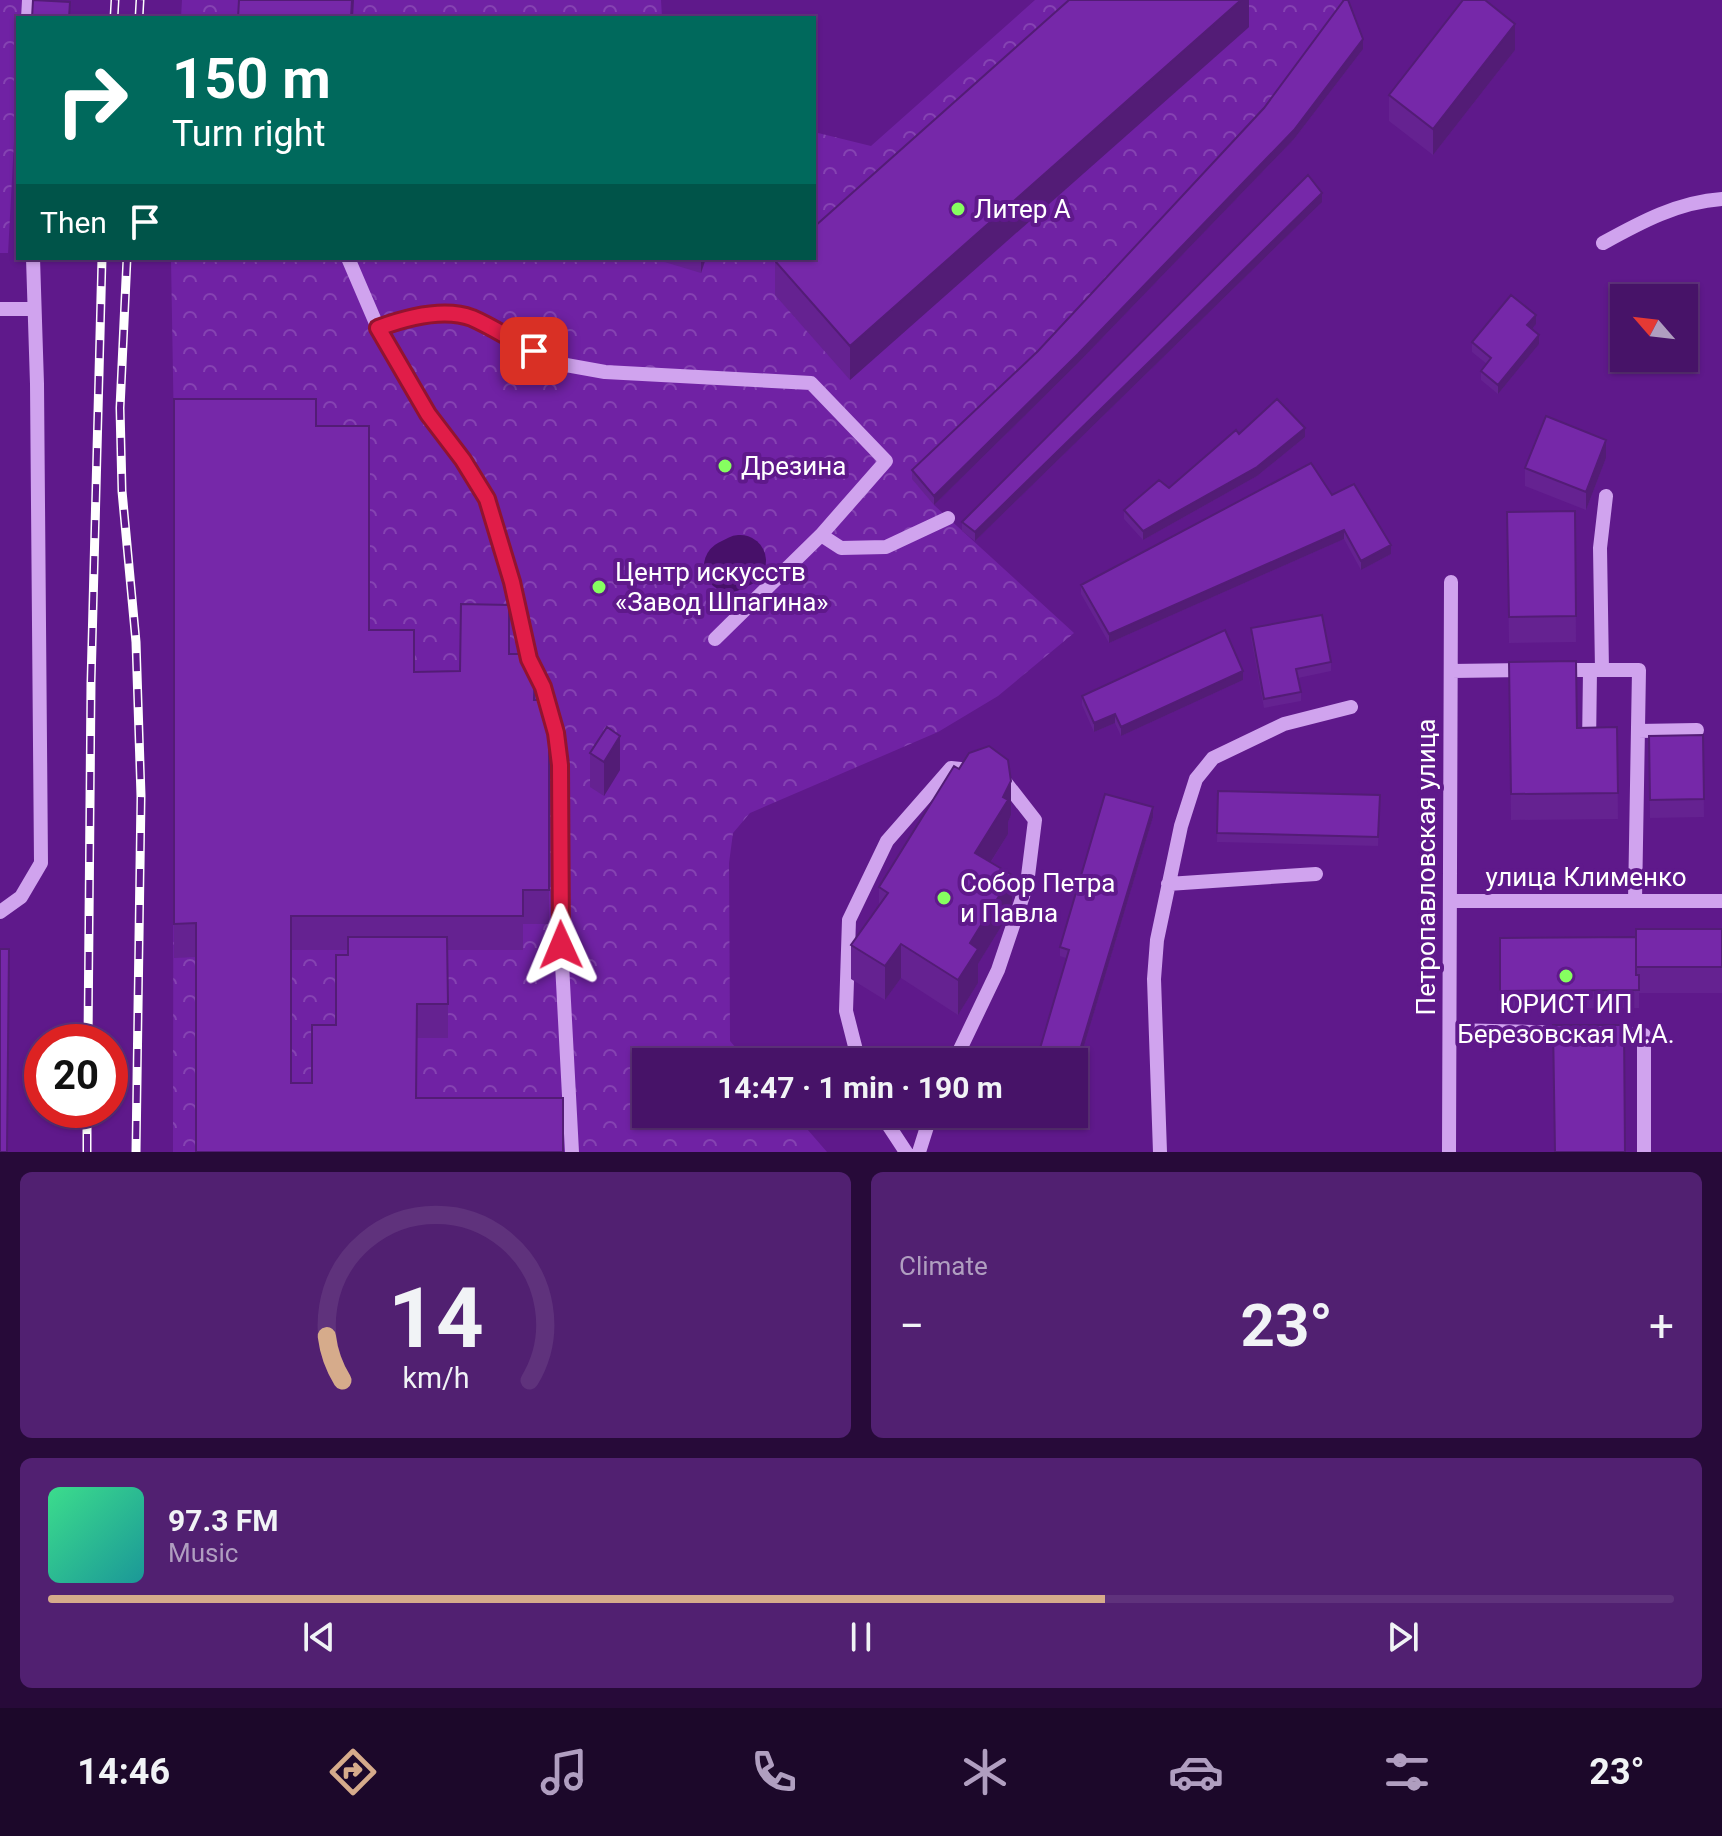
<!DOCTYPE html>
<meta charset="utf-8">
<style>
body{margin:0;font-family:Roboto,sans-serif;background:#512071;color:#f1f3f6;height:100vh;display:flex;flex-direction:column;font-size:30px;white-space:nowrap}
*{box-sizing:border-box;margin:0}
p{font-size:26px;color:#b09ec0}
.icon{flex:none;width:44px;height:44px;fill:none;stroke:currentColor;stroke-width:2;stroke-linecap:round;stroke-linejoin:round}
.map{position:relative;height:1152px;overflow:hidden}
.panel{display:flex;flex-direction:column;gap:20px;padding:20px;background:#270a39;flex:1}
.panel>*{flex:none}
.hud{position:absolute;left:16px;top:16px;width:800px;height:244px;border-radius:0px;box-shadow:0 2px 6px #0004,0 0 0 2px #5f327c;background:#00695c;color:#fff;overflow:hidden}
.needle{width:52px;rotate:298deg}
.controls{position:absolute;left:1610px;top:284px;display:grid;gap:16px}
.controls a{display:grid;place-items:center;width:88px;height:88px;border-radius:0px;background:#471368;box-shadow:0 2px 6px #0004,0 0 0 2px #5f327c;font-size:40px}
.speed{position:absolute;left:24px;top:1024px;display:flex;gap:16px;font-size:40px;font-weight:700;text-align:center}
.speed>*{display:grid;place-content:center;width:104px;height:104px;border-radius:50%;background:#471368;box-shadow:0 2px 6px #0004,0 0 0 2px #5f327c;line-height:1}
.speed .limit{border:12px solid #d22;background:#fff;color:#111}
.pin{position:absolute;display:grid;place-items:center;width:68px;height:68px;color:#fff;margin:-34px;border-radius:16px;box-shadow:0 4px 12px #0006}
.me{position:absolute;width:88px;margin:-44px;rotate:359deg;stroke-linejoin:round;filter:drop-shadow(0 0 6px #0008)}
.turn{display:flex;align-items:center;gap:28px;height:168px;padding:0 24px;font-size:36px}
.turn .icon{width:104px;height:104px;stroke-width:2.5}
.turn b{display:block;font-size:56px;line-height:68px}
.then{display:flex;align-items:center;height:76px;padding:0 24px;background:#0003;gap:16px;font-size:30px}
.big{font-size:60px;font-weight:700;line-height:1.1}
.panel .card{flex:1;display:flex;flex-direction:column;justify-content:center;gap:12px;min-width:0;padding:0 28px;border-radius:12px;background:#512071}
.panel .dial{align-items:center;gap:0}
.dial svg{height:208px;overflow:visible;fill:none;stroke:#5f327c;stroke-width:7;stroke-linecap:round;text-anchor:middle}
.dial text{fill:#f1f3f6;stroke:none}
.song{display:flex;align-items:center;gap:24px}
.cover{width:96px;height:96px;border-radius:12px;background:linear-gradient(135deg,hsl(150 70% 55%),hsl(180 70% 35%))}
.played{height:8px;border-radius:4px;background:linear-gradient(90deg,#d6ab8b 65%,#5f327c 65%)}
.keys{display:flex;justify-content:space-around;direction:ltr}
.heat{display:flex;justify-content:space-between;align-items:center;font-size:44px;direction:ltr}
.panel .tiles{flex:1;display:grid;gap:20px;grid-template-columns:1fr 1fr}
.card:last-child{grid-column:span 2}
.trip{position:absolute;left:632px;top:1048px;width:456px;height:80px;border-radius:0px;background:#471368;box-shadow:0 2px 6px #0004,0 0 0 2px #5f327c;font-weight:700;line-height:80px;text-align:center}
.tab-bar{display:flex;height:128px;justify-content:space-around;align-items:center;background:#1c082a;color:#b09ec0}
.tab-bar .icon{width:56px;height:56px}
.tab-bar .active{color:#d6ab8b}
.tab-bar b{font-size:36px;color:#f1f3f6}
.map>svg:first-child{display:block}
.forest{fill:url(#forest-crowns)}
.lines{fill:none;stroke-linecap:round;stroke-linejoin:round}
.river{stroke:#471069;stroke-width:52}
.minor{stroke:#d0a3ee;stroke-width:14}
.rail-casing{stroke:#fff;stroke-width:9}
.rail{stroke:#5f198b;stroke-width:6;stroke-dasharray:18;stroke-linecap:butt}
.wall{fill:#652291;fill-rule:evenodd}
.shaded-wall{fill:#531c76}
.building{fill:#7628a9;stroke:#531c76;stroke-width:2}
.route-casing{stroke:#92132f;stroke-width:20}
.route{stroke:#e11d48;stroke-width:14}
.poi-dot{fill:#86ff60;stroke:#5f198b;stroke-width:3}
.labels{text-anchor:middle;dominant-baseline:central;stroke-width:8;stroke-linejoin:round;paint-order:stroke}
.poi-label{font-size:26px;fill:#fff;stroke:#5f198b;text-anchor:start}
.street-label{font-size:26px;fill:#fff;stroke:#5f198b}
</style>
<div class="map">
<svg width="1722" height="1152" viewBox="0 0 1722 1152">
<defs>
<pattern id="forest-crowns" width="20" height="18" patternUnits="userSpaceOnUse" patternTransform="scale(2)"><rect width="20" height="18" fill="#7022a4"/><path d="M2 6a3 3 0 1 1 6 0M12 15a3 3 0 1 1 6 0" fill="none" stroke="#8543b2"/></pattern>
</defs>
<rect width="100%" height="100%" fill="#5f198b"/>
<!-- forest -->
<path class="forest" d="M0 0H22L21 18H18V67L8 253H0Z
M182 0H661L662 18H181Z
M1035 0H1342L1347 5 1264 117 934 505 1074 633 998 696 938 732 750 813 733 833 729 863 730 1041 748 1062H646V1114H794L827 1152H173L174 433 171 258H814V132L871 146Z"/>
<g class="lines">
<!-- river -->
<path class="river" d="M730 566 740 561"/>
<!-- minor -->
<path class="minor" d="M28 18 29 0
M1603 243C1641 222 1678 202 1722 199
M348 258 378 328 428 414 463 460 487 499 512 582 529 659 543 687 556 733 560 765 561 945 572 1152
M0 309H34
M378 328 404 319 435 315 469 317 555 363 605 372 811 383 886 461 821 535 715 639
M821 535 841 548 886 547 948 518
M1559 670H1639L1635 901
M1602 670 1600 548 1606 496
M1451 671 1526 670
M1638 731 1697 730
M1589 746 1590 670
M1168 884 1316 874
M1450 901H1722
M0 912 21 897 41 863 37 384 33 258
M1450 1030 1572 1033
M1605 1034 1644 1035V1152
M859 1062 846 1011 849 920 887 841 951 768 970 770
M954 1062 998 970 1027 884 1035 820 999 774
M881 1114 906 1152
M919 1152 931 1114
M1160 1152 1154 979 1157 940 1181 826 1196 779 1213 758 1284 724 1351 707
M1449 1152 1451 582"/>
<!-- rail casing -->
<g class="rail-casing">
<path id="rail" d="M114 18 115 0
M139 18 140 0
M127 258 120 408 122 491 136 642 141 796 136 1152
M88 1042 91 683 102 258
M87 1152V1110"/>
</g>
<!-- rail -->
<use href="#rail" class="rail"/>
</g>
<!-- wall -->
<path class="wall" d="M1249 0V27L850 380 775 295V261Z
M1363 49 1294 139 1078 363 934 505 912 479V470Z
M1515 50 1433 155 1389 121V95Z
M1322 202 975 541 962 531V522Z
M658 258H706L701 273 658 260Z
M1536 324 1532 329 1539 344 1498 394 1481 380V371L1487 364 1472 352V342Z
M174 399 316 426 369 630 414 672 460 671 509 654 534 700H549V924H523V950H448V1038H417L196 1152V957L174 958ZM291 950H348L336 1025 312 1083H291Z
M1239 434 1305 437 1257 476 1143 540 1124 519V510L1169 488Z
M1606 458 1586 510 1525 486V468Z
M1332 495 1391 554 1361 570 1344 539 1109 643 1081 594V585Z
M1575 511 1576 642 1509 643 1507 512Z
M1251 628 1331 662V671L1298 678 1301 692V701L1264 708 1251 637Z
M1509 662 1577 728 1617 727 1618 819 1511 820Z
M1243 680 1121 736 1115 723 1094 732 1082 705V696Z
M1703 735 1704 817 1650 818 1649 736Z
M590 753 620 770 604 796 590 787Z
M1218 791 1380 795 1378 846 1217 842Z
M1011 815 1008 822V834L991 862 1012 909 978 964V983L958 1015 901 978 885 1000 851 979V945L879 905V887Z
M1153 817 1074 1079V1062L1066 958 1060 956V947Z
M1722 929V993H1639V1008L1500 1009V938L1636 937Z"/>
<!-- shaded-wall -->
<path class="shaded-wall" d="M352 0H354L353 18H351Z
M1241 0H1249V27L850 380V346Z
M1515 24V50L1433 155V129Z
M1363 39V49L1294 139 1078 363 934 505V496Z
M1322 193V202L975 541V532Z
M701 258H706L701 273Z
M1536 315V324L1527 335V325Z
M1539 335V344L1498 394V385Z
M1305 428V437L1257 476 1143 540V531Z
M1606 440V458L1586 510V492Z
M1344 530V539L1109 643V634Z
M1391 545V554L1361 570V561Z
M1243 671V680L1121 736V727Z
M1115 714V723L1094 732V723Z
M620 736V770L604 796V762Z
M1011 781V815L1008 822V834L975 887V853Z
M1153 807V817L1074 1079V1070Z
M1012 875V909L978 964V983L958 1015V980L970 943Z
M901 944V978L885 1000V966Z"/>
<!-- building -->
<path class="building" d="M33 0 70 2 69 18H32Z
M239 0H352L351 18H238Z
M1069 0H1241L850 346 775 261 779 258H814V227Z
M1344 0H1348L1363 39 1294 130 1078 354 934 496 912 470 1038 351 1264 108Z
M1463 0H1485L1515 24 1433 129 1389 95Z
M1308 175 1322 193 975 532 962 522Z
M1511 295 1536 315 1527 325 1539 335 1498 385 1481 371 1491 358 1472 342Z
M174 399H316V426H369V630H414V672L460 671 461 604 509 605V654H535L534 700H549V890H523V916H291V1083H312V1025H336V955H348V937H447L448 1004H417L416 1098H563V1152H196V923L174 924Z
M1277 399 1305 428 1257 467 1143 531 1124 510 1159 480 1169 488 1236 430 1239 434Z
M1546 416 1606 440 1586 492 1525 468Z
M1311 463 1332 495 1354 484 1391 545 1361 561 1344 530 1109 634 1081 585Z
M1575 511 1576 616 1509 617 1507 512Z
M1322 615 1331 662 1296 669 1301 692 1264 699 1251 628Z
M1225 630 1243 671 1121 727 1115 714 1094 723 1082 696Z
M1576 661 1577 728 1617 727 1618 793 1511 794 1509 662Z
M607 727 620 736 604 762 590 753Z
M1703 735 1704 799 1650 800 1649 736Z
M989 746 1008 760 1011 781 1003 797 1008 800 975 853 1012 875 970 943 978 949 958 980 901 944 885 966 851 945 888 893 879 887 954 766 959 769 969 753Z
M1218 791 1380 795 1378 837 1217 833Z
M1105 794 1153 807 1074 1070V1062H1036L1069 950 1060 947Z
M1636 929H1722V967H1636Z
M1636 937V975H1639V990L1500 991V938Z
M0 949H9L7 1152H0Z
M1553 1025H1624L1625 1152H1555Z"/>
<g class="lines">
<!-- route casing -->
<g class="route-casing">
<path id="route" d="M534 351C513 341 493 327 472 318 443 307 405 318 378 328L428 414 463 460 487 499 512 582 529 659 543 687 556 733 560 765 561 945"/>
</g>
<!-- route -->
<use href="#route" class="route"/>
</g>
<!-- markers -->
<g class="poi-dot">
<circle cx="958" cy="209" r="8"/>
<circle cx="725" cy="466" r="8"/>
<circle cx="599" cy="587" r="8"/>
<circle cx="944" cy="898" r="8"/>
<circle cx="1566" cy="976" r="8"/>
</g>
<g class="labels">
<!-- poi labels -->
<g class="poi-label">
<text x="974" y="209">Литер А</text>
<text x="741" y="466">Дрезина</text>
<text x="615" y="572">Центр искусств<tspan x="615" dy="30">«Завод Шпагина»</tspan></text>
<text x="960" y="883">Собор Петра<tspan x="960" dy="30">и Павла</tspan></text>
<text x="1566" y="1004" text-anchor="middle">ЮРИСТ ИП<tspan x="1566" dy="30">Березовская М.А.</tspan></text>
</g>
<!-- street labels -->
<g class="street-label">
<text transform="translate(1426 867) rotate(-90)">Петропавловская улица</text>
<text x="1586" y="877">улица Клименко</text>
</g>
</g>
</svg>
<div class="controls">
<a><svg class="needle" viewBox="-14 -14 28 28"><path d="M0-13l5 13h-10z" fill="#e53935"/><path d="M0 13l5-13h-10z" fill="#b09ec0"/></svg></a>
</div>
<div class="speed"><div class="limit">20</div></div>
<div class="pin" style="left:534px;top:351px;background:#d93025"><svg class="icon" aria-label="arrive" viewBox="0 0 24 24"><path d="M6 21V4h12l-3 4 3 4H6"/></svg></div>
<svg class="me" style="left:561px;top:945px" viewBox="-20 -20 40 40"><path d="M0-17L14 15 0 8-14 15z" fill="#e11d48" stroke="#fff" stroke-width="4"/></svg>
<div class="trip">14:47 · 1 min · 190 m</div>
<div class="hud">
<div class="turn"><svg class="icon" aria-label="right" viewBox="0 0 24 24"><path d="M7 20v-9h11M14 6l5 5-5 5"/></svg><div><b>150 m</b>Turn right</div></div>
<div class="then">Then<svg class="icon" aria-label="arrive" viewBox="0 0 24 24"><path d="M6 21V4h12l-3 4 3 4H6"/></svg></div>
</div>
</div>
<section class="panel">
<div class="tiles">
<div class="card dial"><svg viewBox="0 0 100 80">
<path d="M14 69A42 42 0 1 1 86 69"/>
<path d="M14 69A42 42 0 0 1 8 52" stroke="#d6ab8b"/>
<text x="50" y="56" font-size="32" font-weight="700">14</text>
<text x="50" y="72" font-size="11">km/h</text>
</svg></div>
<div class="card"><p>Climate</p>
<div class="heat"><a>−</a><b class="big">23°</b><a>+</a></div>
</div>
<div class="card">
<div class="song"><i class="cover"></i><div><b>97.3 FM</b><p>Music</p></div></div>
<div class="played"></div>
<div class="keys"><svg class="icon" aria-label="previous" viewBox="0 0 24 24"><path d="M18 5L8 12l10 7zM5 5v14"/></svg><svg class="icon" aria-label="pause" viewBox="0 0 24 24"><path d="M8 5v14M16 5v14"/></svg><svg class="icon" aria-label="next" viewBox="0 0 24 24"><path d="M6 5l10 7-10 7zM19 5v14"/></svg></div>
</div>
</div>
</section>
<nav class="tab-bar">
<b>14:46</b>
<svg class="icon active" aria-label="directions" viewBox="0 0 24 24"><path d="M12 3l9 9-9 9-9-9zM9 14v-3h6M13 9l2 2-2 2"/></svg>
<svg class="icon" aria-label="music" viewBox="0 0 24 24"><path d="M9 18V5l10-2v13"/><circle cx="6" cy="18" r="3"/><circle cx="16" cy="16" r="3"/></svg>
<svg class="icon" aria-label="phone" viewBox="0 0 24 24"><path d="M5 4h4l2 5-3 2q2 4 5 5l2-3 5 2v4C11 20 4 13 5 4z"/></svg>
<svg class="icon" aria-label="climate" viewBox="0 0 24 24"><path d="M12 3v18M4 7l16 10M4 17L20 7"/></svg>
<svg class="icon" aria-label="car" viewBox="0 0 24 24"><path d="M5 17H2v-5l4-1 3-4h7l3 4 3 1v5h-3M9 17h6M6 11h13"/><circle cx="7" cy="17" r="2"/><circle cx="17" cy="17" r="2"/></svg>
<svg class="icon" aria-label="filters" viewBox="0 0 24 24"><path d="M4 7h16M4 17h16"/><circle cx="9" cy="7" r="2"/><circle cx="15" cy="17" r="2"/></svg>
<b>23°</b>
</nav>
